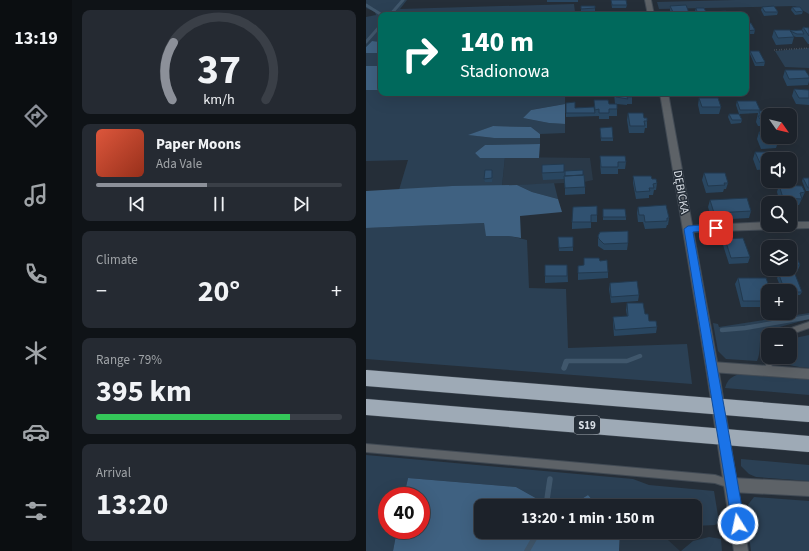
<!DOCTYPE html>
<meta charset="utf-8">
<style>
body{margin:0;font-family:"Source Sans 3",sans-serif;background:#252a32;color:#f1f3f6;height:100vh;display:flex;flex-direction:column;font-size:15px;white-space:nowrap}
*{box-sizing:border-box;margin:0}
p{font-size:13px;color:#a0a4a8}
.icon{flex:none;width:22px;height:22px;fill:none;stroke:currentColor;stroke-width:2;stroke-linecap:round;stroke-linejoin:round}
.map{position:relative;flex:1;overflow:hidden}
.details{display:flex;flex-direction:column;gap:10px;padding:10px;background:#0f1317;width:294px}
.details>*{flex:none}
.banner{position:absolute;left:12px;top:12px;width:371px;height:84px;border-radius:8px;box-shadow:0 4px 16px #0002,0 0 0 1px #3a3f47;background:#00695c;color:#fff;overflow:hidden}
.needle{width:26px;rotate:124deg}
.tools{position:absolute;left:395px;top:108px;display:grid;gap:8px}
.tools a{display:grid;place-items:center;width:36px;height:36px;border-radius:8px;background:#1c222a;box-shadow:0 4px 16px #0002,0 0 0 1px #3a3f47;font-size:20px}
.speed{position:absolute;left:12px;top:487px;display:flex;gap:8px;font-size:20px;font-weight:700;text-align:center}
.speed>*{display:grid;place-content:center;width:52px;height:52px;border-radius:50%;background:#1c222a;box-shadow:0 4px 16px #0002,0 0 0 1px #3a3f47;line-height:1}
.speed .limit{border:6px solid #d22;background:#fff;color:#111}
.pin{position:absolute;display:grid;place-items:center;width:34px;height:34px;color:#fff;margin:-17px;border-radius:8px;box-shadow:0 2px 6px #0006}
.me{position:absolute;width:44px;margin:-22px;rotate:350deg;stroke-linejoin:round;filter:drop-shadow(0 0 3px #0008)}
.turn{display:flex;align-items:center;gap:14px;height:84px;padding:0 16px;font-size:18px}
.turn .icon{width:52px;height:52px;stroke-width:2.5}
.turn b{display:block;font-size:28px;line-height:34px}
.big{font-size:30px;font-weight:700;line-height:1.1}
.details .card{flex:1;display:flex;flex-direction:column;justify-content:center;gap:6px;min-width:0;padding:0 14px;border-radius:8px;background:#252a32}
.details .dial{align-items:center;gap:0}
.dial svg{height:104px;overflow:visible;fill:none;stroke:#3a3f47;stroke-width:7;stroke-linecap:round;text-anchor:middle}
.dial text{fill:#f1f3f6;stroke:none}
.song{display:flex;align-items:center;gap:12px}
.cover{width:48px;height:48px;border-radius:6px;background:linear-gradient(135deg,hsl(10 70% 55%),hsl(10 70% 35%))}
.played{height:4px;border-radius:2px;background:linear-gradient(90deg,#8c9099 45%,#3a3f47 45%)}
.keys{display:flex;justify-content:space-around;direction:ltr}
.heat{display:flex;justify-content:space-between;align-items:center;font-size:22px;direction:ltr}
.charge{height:6px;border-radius:3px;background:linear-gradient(90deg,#34c759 79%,#3a3f47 0)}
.trip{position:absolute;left:108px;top:499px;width:228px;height:40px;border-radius:8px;background:#1c222a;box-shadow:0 4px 16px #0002,0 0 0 1px #3a3f47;font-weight:700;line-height:40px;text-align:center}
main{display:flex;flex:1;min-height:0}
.dock{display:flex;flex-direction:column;width:72px;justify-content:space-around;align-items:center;background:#0b0e11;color:#a0a4a8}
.dock .icon{width:28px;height:28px}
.dock .on{color:#8c9099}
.dock b{font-size:18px;color:#f1f3f6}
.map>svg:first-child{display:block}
.built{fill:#2a3948}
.green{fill:#2b4054}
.forest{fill:#3f6181}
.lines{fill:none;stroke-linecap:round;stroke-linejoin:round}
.stream-far2{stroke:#40576c;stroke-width:3}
.stream-far1{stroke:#40576c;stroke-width:4.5}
.stream{stroke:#40576c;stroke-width:5.5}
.service-casing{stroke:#414a54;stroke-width:2}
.minor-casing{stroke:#414a54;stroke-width:2}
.tertiary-casing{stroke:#414a54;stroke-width:2}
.path{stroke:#616972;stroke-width:1.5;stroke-dasharray:0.5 2;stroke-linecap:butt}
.service{fill:#5d6267;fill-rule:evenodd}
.minor{fill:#5d6267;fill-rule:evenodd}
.tertiary{fill:#5d6267;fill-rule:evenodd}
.motorway-bridge-casing{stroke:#414a54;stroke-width:17;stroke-linecap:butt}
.motorway-bridge{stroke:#9eaab6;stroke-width:16}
.wall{fill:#294660}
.building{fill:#305170;stroke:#22394e}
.route{fill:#1a73e8;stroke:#114b97}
.labels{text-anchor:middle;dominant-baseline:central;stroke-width:3;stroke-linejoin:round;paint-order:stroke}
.shield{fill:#252e38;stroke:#a2a8b0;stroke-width:1}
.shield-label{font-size:11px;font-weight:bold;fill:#d7dde4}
.street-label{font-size:12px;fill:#d7dde4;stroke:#252e38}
</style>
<main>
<nav class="dock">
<b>13:19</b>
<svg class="icon on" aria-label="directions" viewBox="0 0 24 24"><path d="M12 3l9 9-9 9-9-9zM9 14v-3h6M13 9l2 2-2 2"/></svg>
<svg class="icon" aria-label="music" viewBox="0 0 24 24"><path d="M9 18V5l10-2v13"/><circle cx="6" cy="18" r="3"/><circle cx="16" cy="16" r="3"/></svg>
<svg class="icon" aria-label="phone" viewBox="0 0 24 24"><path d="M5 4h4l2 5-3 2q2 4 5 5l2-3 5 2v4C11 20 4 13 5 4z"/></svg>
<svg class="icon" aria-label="climate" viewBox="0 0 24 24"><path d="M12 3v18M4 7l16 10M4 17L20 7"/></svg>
<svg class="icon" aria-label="car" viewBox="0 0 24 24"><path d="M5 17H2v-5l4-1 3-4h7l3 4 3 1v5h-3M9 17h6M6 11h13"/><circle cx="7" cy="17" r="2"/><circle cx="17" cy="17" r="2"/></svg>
<svg class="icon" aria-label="filters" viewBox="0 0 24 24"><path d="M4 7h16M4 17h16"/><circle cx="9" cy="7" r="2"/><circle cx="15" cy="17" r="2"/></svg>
</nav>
<section class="details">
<div class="card dial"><svg viewBox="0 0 100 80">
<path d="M14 69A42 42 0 1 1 86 69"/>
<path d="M14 69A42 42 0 0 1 15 25" stroke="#8c9099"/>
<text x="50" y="56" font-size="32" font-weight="700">37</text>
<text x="50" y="72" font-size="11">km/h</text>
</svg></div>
<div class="card">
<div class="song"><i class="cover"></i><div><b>Paper Moons</b><p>Ada Vale</p></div></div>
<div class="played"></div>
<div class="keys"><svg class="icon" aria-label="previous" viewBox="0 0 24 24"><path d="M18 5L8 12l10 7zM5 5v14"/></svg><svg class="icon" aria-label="pause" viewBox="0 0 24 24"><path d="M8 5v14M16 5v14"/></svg><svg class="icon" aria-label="next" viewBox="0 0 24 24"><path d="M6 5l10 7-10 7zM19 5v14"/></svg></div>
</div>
<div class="card"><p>Climate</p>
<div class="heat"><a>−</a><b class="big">20°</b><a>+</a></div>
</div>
<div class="card"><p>Range · 79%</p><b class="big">395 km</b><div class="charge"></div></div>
<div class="card"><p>Arrival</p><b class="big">13:20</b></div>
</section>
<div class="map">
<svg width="443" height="551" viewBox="0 0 443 551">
<rect width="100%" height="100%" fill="#252e38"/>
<!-- built -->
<path class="built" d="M139 157 224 158 227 180 218 182 136 186Z
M254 532H263L302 540 314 551H253Z"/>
<!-- green -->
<path class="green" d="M0 0H41L34 9 208 4 209 12 134 15H15V42L6 41 0 47V17L10 15 9 12 0 8Z
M369 0H443V14L429 6 293 9 291 2Z
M443 48V68L419 67 409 51Z
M15 51V66H0V53H14Z
M0 90H15V93H199V104L165 110 157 118 183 123 199 124V133L174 134 165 127 127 126 103 135 128 138H174V144L119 145 109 153 114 158 139 157 136 186H86L33 190 42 160 0 161Z
M188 183 192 199 166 192 151 185Z
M118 223 121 236H144L161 240 163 288 200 289 202 348 321 344 326 384 0 359V228Z
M443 313V319L395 332C393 341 395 353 391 361L360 359 352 351 347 323 352 324 353 327Z
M443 335V368C430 367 419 365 408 357H424V339Z
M381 373 443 379V395L359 388C362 376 371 374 381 373Z
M0 455 267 479 283 485 348 491 353 522 349 525 329 526V506H232L222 495 204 506H184L150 487 42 478 38 496H21V530H31L27 551H0Z
M375 459 443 465V481L390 477 383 474 375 466Z
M388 497 443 501V551H385L381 519V506Z
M263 532H312L302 540Z
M343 537 355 539 356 551H315L327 541Z"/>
<!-- forest -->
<path class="forest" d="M6 41 15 42 14 53H0V47Z
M0 66H15V80L13 82H15V90H0Z
M199 104V124L183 123 157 118 165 110Z
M127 126 165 127 174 134V138H128L102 135Z
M174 144 173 158H114L109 153 119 145Z
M151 185 166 192 192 199 196 212 154 216 155 238 143 236H120L118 223 0 228V191L86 186Z
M42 478 150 487 184 506H115V532H254L253 551H27L31 530H55V496H38Z
M222 495 232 506H204Z"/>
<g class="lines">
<!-- stream-far2 -->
<path class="stream-far2" d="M0 5 16 15
M24 15 37 0
M0 42 15 25"/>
<!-- stream-far1 -->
<path class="stream-far1" d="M356 330 379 328 443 317
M199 364 200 361H261L274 356"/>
<!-- stream -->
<path class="stream" d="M198 368 200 363
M180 506 184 479
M161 551 172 532"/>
<!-- service casing -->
<g class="service-casing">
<path id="service" d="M443 322V328L423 335H413L414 333 428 327Z
M402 354V357H405L406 371 405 373 403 374 401 373 399 357 400 355Z
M0 444 349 475 367 481 368 484 367 487 364 488 349 483 0 452Z"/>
</g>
<!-- minor casing -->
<g class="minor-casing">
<path id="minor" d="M402 222V225H424V222H443V228L322 232 317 229 322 226Z
M346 362 443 369V379L346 372 342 371 340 367 342 363Z
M366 478 443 482V496L366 492 361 490 359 485 361 480Z"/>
</g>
<!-- tertiary casing -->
<g class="tertiary-casing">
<path id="tertiary" d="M279 0H285L288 15H282Z
M294 93H302L352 367 382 551H368L340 367Z"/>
</g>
<!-- path -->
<path class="path" d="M408 50 443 48"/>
<!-- service -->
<use href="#service" class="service"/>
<!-- minor -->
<use href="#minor" class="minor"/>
<!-- tertiary -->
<use href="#tertiary" class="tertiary"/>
<!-- motorway-bridge casing -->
<g class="motorway-bridge-casing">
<path id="motorway-bridge" d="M0 378 443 414
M0 407 443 444"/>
</g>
<!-- motorway-bridge -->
<use href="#motorway-bridge" class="motorway-bridge"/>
</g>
<!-- wall -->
<path class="wall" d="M181 0H212V2H181Z
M245 0 261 5 260 8H246Z
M215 6H229V11L215 12Z
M304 6 322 10 321 15H305L304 12Z
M396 7 412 12 411 15 398 16 395 10Z
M426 7 437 11 436 14 429 15 425 10Z
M330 8 341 14 340 15H331L329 11Z
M380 23 389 30 388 34H380L383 38 382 45H380Z
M437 27 443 28V44H442L437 37H430L427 36 428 37 426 44 410 45 406 37 408 30H436Z
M384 51 399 62 398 66H389L384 54Z
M419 70 443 76V81L442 85 421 86 417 77Z
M428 89 443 90V105L430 104 426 96Z
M248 93H266V104H261V105L251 104V116H243V119H233V116L200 117V103L209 108 228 107V100L243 104H249Z
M333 98 355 107 353 114H334L332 105Z
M371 101 394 110V111L402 115V129H396L394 126H392L390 122 392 113 373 114 376 120 375 123 365 124 362 117 363 114H373L370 105Z
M262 113 278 118 281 121V128H279L278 133H263L261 120Z
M234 128 247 138V141H235Z
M393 132 413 139 410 148 395 149 391 139Z
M389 152 405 154 410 157 409 159H402V169L391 170 387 159Z
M234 156 260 162 259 169H252V174H235L234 163Z
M199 171 219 187V194L199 195V179L177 180 176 173Z
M127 173 126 182H119L118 179Z
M338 173 362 183 360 189H358L357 192 340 193 336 180Z
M267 176 286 179 291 183 290 190H288L287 195H283V198L270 199 267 183Z
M437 178H443V191H440L436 181Z
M413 185 439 192 433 205H424V203H414L411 192Z
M344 200 385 211 383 218 346 220 342 207Z
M231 206V222H225V228L206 229V222Z
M272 207 303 218 302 225H301L300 228 279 229 277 222H272L271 213Z
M237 209 260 217V220H237Z
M232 236 262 243 261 250H238L232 246Z
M192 237H207V251H193Z
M359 239 384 257 382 263 363 264 357 245Z
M424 247 434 265 431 272H428L427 274 436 292 434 295H424V291H416L411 278 413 275 410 269H424Z
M234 261 242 272V278L212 280V266L218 265Z
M201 265 202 282 179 283V276Z
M372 278 404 289 403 291H402L401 296H399L400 301 398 307H375L369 284Z
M244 283 273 295 272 301 245 303 243 289Z
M261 303 279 314 283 321 291 327 290 333 248 336 247 323V317L261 316 260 310Z"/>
<!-- building -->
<path class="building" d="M245 0H260L261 5H246Z
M320 5 322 10V12H307L304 6Z
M215 6H229V8L215 9Z
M408 6 412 12H399L396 7Z
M426 7H434L437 11 430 12Z
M330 8H338L341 14 332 15Z
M360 11 362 15H349L347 12Z
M229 12H242L243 14 230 15Z
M270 13 271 15H255V14Z
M172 14H183L184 15H172Z
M233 14H250L251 15H233Z
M380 23H385L389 30 380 31Z
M437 27 443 28V36Z
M408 30H424L428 37 412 38Z
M436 30 438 34H431L424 31Z
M380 33 383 38H380Z
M384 51H393L399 62 390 63Z
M419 70H439L443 76V78L423 79Z
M428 89 443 90V98H433Z
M249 93H266V97H261L262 99 250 97Z
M333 98H352L355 107H336Z
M228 100H242L243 104H251V109H243V113H233V109L229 110Z
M371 101H390L394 110H374Z
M209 102V108L228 107 229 113H200V103Z
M393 111H408L410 115H402V122H398L397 119H394L392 116H395Z
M262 113H277L278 118H281V121H278L279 126H264Z
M363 114H373L376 120H366Z
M246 127 247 138H235L234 128Z
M393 132H402V137H412L413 139H411L412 142H397Z
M389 152H404L405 154H408L410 157H406L407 159H402V163H394Z
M234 156H259L260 162H252V167H235Z
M198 164V172L176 173V165Z
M119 170H126V178L118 179Z
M217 170V175L199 176V171Z
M338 173H359L362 183H358L359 185 342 186Z
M218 175 219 187 199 188 198 176Z
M267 176H285L286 179H290L291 183 287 184 288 188H283L284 191 270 192Z
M437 178H443V188H442Z
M413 185 436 186 439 192 434 193 436 199 417 198Z
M381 198 385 211 348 213 344 200Z
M300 205 303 218H301V221L279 222 278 215H273L272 207Z
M231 206V215H225V222H206L207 207Z
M237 209H259L260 217H237Z
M262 231V243L238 244 233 239 232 236 234 232Z
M192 237H207V247L193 248Z
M377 238 384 257 365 258 359 239Z
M424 247H426L434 265H428L430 269H424Z
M218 258H233L234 261 241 260 242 272 212 273V266L218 265Z
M179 265H201V276H179Z
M429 274 436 292H424V291H419L413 275Z
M372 278H400L404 289 397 290 400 301H377Z
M271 281 273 295 245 297 244 283Z
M261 303H277L279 314H282L283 321H290L291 327 249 330 247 317 262 316Z"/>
<!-- route -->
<path class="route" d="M350 224 354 228 353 230 327 232 379 524 377 528 372 530 368 528 366 524 318 229 322 226Z"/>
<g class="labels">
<!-- shield labels -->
<rect class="shield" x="208" y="416" width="26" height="18" rx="3"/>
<g class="shield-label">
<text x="221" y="425">S19</text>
</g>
<!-- street labels -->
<g class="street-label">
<text transform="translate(315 192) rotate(80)">DĘBICKA</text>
</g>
</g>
</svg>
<div class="tools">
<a><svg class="needle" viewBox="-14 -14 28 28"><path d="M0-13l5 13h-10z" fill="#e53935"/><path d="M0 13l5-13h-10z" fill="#a0a4a8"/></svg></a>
<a><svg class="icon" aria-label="sound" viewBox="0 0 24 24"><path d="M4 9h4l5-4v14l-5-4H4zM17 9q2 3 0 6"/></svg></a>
<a><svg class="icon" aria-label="search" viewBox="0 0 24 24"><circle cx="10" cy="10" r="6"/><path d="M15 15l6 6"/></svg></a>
<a><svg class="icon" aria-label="layers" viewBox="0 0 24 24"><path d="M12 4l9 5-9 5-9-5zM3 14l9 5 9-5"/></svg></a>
<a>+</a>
<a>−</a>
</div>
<div class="speed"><div class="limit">40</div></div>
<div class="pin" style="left:350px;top:228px;background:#d93025"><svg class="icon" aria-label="arrive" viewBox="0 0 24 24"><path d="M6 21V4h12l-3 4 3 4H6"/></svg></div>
<svg class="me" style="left:372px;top:524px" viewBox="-20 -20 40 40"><circle r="17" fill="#1a73e8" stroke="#fff" stroke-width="3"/><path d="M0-11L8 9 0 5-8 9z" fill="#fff"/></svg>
<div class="trip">13:20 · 1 min · 150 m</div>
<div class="banner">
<div class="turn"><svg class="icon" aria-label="right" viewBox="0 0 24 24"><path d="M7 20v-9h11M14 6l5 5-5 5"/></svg><div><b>140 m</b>Stadionowa</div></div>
</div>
</div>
</main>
